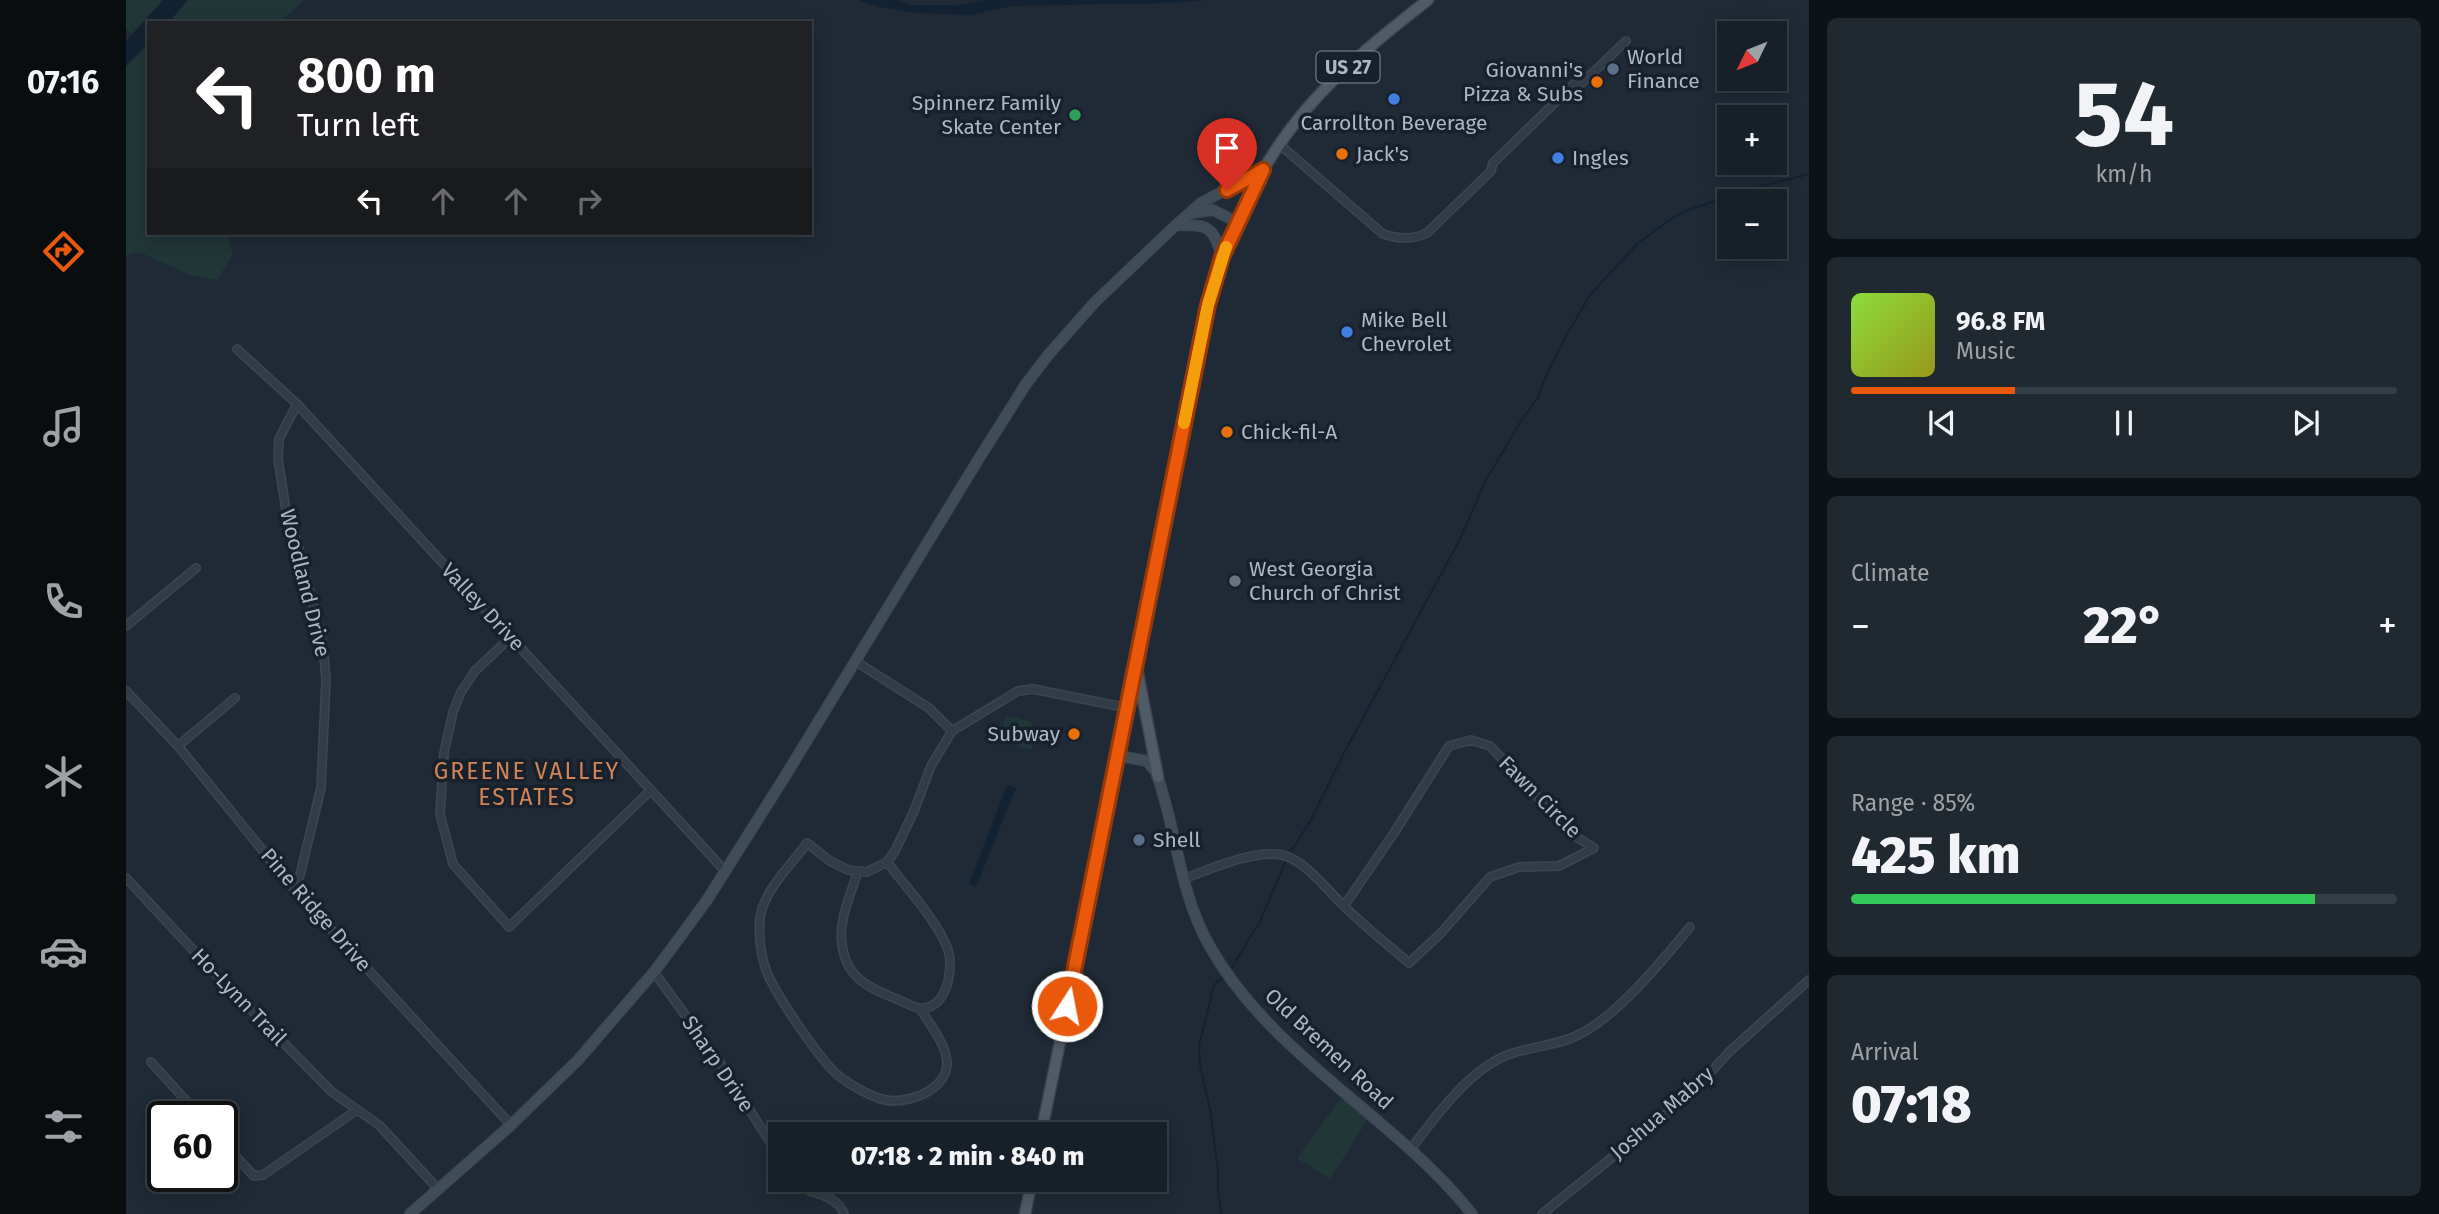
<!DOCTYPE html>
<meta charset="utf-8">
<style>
body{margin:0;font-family:"Fira Sans",sans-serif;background:#202830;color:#f1f3f6;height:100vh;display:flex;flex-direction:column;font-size:26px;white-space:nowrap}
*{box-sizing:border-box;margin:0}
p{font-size:23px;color:#9ea3a8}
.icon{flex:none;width:38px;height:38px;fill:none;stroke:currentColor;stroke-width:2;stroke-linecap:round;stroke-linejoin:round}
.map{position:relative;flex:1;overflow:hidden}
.sheet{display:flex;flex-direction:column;gap:18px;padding:18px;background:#0d1216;width:630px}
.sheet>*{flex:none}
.top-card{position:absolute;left:21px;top:21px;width:665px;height:214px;border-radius:0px;box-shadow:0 4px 18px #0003,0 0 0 2px #363e45;background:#202124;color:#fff;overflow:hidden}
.needle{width:46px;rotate:227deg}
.fabs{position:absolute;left:1591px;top:21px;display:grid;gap:14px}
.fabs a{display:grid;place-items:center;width:70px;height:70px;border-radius:0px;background:#172028;box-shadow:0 4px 18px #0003,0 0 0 2px #363e45;font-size:35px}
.speed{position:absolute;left:21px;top:1101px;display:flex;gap:14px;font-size:35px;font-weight:700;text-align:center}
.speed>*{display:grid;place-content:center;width:91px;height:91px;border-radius:50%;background:#172028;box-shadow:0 4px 18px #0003,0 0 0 2px #363e45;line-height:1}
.speed .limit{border:4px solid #111;border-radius:10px;background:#fff;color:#111}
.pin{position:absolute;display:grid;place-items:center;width:60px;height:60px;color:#fff;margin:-72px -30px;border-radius:50% 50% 50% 0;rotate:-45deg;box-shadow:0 0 7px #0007}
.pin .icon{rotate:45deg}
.me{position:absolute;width:77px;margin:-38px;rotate:11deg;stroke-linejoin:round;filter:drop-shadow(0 0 5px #0008)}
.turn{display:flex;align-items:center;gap:24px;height:147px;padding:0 35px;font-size:32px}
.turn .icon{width:91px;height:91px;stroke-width:2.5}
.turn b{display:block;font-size:49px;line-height:60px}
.lanes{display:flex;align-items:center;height:66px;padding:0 35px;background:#0003;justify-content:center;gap:35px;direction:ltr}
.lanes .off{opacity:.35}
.big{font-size:52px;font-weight:800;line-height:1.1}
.sheet .tile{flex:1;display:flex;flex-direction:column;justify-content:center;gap:10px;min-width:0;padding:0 24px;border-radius:10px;background:#202830}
.sheet .dial{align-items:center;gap:0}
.dial b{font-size:91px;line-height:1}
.song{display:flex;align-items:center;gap:21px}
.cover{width:84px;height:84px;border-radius:10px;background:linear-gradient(135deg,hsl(90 70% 55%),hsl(60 70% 35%))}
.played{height:7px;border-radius:4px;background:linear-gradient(90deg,#ea580c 30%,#363e45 30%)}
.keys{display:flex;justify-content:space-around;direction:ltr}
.heat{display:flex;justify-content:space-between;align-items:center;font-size:38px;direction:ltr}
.charge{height:10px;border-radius:5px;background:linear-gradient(90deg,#34c759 85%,#363e45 0)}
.trip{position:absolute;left:642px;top:1122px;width:399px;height:70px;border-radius:0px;background:#172028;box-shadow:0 4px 18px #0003,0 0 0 2px #363e45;font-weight:800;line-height:70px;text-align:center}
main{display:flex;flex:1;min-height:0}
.menu{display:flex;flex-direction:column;width:126px;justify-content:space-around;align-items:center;background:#090d10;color:#9ea3a8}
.menu .icon{width:49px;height:49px}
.menu .active{color:#ea580c}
.menu b{font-size:32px;color:#f1f3f6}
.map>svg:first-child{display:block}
.green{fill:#213637}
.water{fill:#132232}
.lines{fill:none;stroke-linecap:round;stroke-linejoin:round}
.stream{stroke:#132232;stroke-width:2}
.street-casing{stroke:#3c4550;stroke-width:10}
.secondary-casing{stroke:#3c4550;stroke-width:12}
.primary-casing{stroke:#3c4550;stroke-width:13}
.street{stroke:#333c46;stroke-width:7}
.secondary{stroke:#414c59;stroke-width:10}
.primary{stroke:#505b67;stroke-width:10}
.route-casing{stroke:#983908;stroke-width:18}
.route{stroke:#ea580c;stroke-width:12}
.slow{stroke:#f59e0b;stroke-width:12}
.service-dot{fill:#5c6f8a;stroke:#18212b;stroke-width:2.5}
.food-dot{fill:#e8710a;stroke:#18212b;stroke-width:2.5}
.shop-dot{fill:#3f7fe0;stroke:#18212b;stroke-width:2.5}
.leisure-dot{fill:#2e9e5b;stroke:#18212b;stroke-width:2.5}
.worship-dot{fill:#6b7280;stroke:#18212b;stroke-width:2.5}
.labels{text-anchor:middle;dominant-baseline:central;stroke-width:7;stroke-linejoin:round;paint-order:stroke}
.shield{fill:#18212b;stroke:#808a95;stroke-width:2}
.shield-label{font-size:19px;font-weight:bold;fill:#acb7c3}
.poi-label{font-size:21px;fill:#acb7c3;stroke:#18212b;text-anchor:start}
.street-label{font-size:21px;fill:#acb7c3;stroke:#18212b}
.neighbourhood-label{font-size:23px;letter-spacing:2px;fill:#d28459;stroke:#18212b}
</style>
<main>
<nav class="menu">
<b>07:16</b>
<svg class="icon active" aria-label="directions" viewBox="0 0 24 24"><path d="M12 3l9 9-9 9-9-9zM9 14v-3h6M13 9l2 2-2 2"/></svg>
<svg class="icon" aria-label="music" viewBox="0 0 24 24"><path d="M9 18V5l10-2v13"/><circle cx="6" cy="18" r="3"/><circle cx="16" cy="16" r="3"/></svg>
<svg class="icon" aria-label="phone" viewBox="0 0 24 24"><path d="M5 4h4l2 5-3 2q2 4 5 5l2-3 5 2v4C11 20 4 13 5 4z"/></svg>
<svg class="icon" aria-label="climate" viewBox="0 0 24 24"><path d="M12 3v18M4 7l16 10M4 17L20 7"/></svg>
<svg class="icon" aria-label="car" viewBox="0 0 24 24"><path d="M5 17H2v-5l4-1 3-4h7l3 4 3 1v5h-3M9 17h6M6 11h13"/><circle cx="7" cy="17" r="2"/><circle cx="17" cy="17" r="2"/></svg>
<svg class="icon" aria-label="filters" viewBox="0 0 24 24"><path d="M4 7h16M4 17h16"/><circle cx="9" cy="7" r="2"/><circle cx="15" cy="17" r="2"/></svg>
</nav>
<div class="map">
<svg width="1683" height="1214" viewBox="0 0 1683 1214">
<rect width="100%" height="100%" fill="#1f2a36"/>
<!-- green -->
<path class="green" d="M0 0H37L5 35 0 28Z
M62 0H178L153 23H42Z
M23 43V233H99L107 254 91 280 66 276 13 252 0 256V66Z
M880 715 905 722 908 731 906 750 874 741Z
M1216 1097 1242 1119 1204 1179 1171 1158Z"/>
<!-- water -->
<path class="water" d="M37 0H62L42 23H23V43L0 66V42Z
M732 0H771L784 5H830L858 0H1082L1044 3 885 6 845 15 792 13 752 7Z
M881 785 890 788 850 887 843 884Z"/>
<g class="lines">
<!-- stream -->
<path class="stream" d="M1163 854 1185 820 1218 753 1333 541 1360 480 1395 421 1412 397 1421 373 1440 336 1464 295 1512 243 1548 217 1559 211 1629 188 1683 174
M1105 969 1133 923 1161 859
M1095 1214 1092 1190V1170L1084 1109 1074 1065 1073 1046 1088 985 1097 977"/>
<!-- street casing -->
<g class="street-casing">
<path id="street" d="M1153 144 1257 234C1273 239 1285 240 1301 233L1365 171 1367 163 1448 84 1456 83 1500 41
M111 349 171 404 599 871
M0 626 70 568
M385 637 349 671 335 692 327 712 318 753 314 814 327 864 383 927 525 790
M729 661 803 708 826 731
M0 691 52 746 168 889 385 1125
M52 746 109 698
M732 871C725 894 712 920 716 944 720 979 744 988 773 1000 779 1002 786 1007 793 1008 821 1011 828 969 822 950 813 923 779 886 761 862
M0 878 81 965 206 1092 253 1125 313 1190
M1057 879C1083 870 1128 849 1156 855 1179 860 1201 890 1218 906 1238 926 1261 944 1283 963L1315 933 1364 877 1393 867 1433 866 1468 848 1447 835 1364 746 1345 740 1323 746 1268 833 1218 906
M168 889 174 875 195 788 200 680 197 644 172 545 160 510 152 459 153 439 171 404
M528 972 594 1063 654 1158
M794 1008C803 1024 822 1046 821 1065 819 1093 774 1107 752 1098 739 1093 725 1085 714 1077 695 1062 646 990 639 967 634 951 631 925 636 909 644 884 666 864 681 843L704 861 722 870 741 872 761 862 769 851 788 811 805 766 826 731 892 691 907 689 1002 708
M25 1062 74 1116
M96 1142 128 1176 137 1175 231 1110
M1284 1150C1310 1116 1345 1066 1387 1053 1409 1046 1434 1045 1454 1034 1492 1015 1537 960 1564 927
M670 1180C683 1198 708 1190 718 1214
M1416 1214 1566 1093 1603 1052 1683 980"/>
</g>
<!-- secondary casing -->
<g class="secondary-casing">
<path id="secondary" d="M1066 213 1087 210 1111 222
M1050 225C1082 225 1087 225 1096 257
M993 756 1021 761 1030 772C1051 830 1052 889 1083 945 1145 1056 1268 1116 1346 1214
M284 1214 385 1125 452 1060 528 972 554 937 581 900 658 778 852 460 900 384 923 354 969 302 1050 225 1075 203 1137 170"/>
</g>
<!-- primary casing -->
<g class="primary-casing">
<path id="primary" d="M1012 674 1032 777
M915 1134 993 756 1079 320C1095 243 1131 166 1183 106 1217 67 1261 32 1302 0
M899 1214 906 1180"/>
</g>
<!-- street -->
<use href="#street" class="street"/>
<!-- secondary -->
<use href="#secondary" class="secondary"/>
<!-- primary -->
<use href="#primary" class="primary"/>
</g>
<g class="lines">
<!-- route casing -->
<g class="route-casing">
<path id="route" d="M941 1006 1082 305 1096 257 1137 170 1101 190"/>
</g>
<!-- route -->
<use href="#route" class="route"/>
<!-- slow -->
<path class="slow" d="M1058 423 1082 305 1100 247"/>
</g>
<!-- markers -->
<g class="service-dot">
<circle cx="1487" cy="69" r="7"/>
<circle cx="1013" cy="840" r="7"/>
</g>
<g class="food-dot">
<circle cx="1471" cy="82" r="7"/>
<circle cx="1216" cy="154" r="7"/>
<circle cx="1101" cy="432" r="7"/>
<circle cx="948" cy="734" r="7"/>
</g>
<g class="shop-dot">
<circle cx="1268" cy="99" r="7"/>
<circle cx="1432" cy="158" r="7"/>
<circle cx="1221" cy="332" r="7"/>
</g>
<circle class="leisure-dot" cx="949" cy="115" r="7"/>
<circle class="worship-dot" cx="1109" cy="581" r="7"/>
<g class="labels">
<!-- shield labels -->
<rect class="shield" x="1190.5" y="51.5" width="63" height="31" rx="5"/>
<g class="shield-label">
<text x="1222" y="67">US 27</text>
</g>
<!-- poi labels -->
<g class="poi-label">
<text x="1501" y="57">World<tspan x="1501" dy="24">Finance</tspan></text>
<text x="1457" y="70" text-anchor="end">Giovanni's<tspan x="1457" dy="24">Pizza &amp; Subs</tspan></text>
<text x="935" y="103" text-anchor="end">Spinnerz Family<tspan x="935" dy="24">Skate Center</tspan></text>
<text x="1268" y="123" text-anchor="middle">Carrollton Beverage</text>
<text x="1230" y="154">Jack's</text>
<text x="1446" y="158">Ingles</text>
<text x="1235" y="320">Mike Bell<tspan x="1235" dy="24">Chevrolet</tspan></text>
<text x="1115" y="432">Chick-fil-A</text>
<text x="1123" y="569">West Georgia<tspan x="1123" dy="24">Church of Christ</tspan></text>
<text x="934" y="734" text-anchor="end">Subway</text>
<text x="1027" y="840">Shell</text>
</g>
<!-- street labels -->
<g class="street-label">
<text transform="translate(179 583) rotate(76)">Woodland Drive</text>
<text transform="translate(357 607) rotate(47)">Valley Drive</text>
<text transform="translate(1414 797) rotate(45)">Fawn Circle</text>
<text transform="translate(190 910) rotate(49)">Pine Ridge Drive</text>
<text transform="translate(113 997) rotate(46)">Ho-Lynn Trail</text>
<text transform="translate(1203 1049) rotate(43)">Old Bremen Road</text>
<text transform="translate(592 1064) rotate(56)">Sharp Drive</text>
<text transform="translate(1536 1113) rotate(-41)">Joshua Mabry</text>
</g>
<!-- neighbourhood labels -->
<g class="neighbourhood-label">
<text x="401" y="771">GREENE VALLEY<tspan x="401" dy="26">ESTATES</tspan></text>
</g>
</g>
</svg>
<div class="fabs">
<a><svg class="needle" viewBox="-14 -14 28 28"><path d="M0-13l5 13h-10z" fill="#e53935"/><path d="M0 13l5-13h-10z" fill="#9ea3a8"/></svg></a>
<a>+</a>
<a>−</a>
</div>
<div class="speed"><div class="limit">60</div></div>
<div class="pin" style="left:1101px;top:190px;background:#d93025"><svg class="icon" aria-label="arrive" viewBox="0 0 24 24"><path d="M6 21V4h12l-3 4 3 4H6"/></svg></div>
<svg class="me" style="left:941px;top:1006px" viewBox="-20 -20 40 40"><circle r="17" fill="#ea580c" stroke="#fff" stroke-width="3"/><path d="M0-11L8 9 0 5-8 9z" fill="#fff"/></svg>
<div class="trip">07:18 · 2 min · 840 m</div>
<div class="top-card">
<div class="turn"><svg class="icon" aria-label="left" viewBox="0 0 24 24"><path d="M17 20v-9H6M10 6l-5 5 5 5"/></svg><div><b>800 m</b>Turn left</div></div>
<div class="lanes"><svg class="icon" aria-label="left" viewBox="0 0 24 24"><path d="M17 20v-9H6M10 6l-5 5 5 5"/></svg><svg class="icon off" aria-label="ahead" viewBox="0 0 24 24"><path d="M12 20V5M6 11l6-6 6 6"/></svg><svg class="icon off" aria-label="ahead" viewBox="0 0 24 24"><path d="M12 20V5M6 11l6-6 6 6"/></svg><svg class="icon off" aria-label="right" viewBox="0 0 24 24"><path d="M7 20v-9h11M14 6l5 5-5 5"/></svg></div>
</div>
</div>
<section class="sheet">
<div class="tile dial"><b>54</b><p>km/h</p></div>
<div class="tile">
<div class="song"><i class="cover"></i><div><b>96.8 FM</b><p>Music</p></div></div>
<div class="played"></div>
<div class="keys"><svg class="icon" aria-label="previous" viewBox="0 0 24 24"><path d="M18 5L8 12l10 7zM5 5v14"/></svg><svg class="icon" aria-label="pause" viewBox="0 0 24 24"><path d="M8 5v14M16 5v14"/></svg><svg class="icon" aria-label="next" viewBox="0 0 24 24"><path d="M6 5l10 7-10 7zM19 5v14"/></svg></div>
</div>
<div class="tile"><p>Climate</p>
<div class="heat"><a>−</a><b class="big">22°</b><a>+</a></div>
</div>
<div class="tile"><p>Range · 85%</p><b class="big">425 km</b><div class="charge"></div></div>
<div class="tile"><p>Arrival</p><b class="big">07:18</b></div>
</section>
</main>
